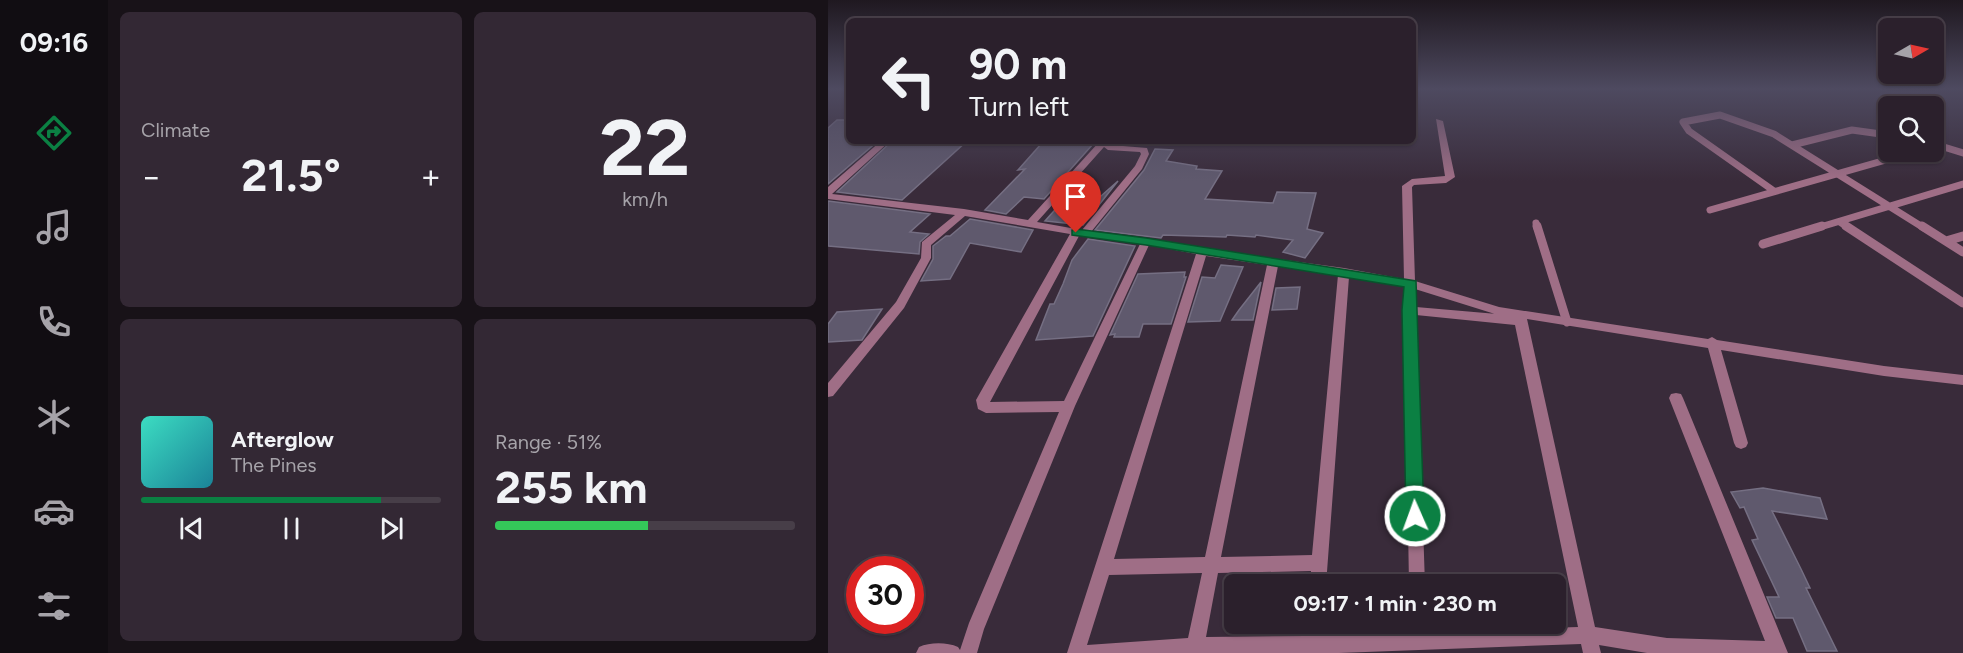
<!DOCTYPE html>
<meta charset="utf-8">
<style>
body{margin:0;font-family:Figtree,sans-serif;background:#332834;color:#f1f3f6;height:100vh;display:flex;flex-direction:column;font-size:22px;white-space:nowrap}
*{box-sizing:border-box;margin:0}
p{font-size:20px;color:#a6a3a9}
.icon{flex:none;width:33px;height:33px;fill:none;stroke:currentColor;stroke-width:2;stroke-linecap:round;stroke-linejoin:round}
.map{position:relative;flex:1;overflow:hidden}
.side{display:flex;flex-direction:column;gap:12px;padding:12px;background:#181218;width:720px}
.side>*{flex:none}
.guide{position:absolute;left:18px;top:18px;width:570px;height:126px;border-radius:9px;box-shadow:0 2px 4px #0004,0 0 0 2px #473e48;background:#2b202c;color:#f1f3f6;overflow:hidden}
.needle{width:39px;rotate:81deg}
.buttons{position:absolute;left:1050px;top:18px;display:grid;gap:12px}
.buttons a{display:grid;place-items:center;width:66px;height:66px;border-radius:9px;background:#2b202c;box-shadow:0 2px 4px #0004,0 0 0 2px #473e48;font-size:30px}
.speed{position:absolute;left:18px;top:556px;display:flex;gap:12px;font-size:30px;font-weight:700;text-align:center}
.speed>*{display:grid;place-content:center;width:78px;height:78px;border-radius:50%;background:#2b202c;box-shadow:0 2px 4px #0004,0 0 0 2px #473e48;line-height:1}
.speed .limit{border:9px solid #d22;background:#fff;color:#111}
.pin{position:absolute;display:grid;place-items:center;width:51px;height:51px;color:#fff;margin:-62px -26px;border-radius:50% 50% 50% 0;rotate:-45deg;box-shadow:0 0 6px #0007}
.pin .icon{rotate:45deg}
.me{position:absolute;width:66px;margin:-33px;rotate:358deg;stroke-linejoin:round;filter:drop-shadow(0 0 4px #0008)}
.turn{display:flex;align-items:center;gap:21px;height:126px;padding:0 24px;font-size:27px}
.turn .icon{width:78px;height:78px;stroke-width:2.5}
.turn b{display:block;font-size:42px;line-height:51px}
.big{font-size:45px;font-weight:700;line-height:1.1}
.side .card{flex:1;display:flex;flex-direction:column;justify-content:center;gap:9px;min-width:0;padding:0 21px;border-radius:9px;background:#332834}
.side .dial{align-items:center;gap:0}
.dial b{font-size:78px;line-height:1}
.song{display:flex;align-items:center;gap:18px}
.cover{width:72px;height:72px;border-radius:9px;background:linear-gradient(135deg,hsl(170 70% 55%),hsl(190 70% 35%))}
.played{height:6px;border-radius:3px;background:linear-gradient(90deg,#0b8043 80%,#473e48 80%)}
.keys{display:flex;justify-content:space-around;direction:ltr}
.heat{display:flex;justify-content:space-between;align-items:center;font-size:33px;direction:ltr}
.charge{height:9px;border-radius:4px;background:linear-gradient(90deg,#34c759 51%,#473e48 0)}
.side .tiles{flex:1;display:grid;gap:12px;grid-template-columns:repeat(2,1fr)}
.trip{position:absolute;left:396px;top:574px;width:342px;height:60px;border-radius:9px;background:#2b202c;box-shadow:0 2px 4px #0004,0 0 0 2px #473e48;font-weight:700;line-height:60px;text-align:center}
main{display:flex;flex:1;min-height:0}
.menu{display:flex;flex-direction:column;width:108px;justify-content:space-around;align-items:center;background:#110d12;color:#a6a3a9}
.menu .icon{width:42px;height:42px}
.menu .selected{color:#0b8043}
.menu b{font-size:27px;color:#f1f3f6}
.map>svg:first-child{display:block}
.building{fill:#5f596d;stroke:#756f83;stroke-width:1.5}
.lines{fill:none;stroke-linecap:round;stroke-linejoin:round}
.service-far1{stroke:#9f6e86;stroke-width:7}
.service{stroke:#9f6e86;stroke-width:9}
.minor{fill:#9f6e86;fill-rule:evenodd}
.route{fill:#0b8043;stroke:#07532c;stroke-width:1.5}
</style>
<main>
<nav class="menu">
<b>09:16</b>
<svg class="icon selected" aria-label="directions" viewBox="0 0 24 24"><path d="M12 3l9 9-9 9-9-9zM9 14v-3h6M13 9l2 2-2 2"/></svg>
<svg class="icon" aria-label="music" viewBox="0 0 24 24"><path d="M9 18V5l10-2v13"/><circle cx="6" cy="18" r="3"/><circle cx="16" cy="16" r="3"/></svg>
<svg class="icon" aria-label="phone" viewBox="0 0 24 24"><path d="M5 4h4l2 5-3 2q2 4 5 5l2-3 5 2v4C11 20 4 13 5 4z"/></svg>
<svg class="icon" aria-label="climate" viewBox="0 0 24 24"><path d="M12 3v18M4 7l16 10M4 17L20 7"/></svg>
<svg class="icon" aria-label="car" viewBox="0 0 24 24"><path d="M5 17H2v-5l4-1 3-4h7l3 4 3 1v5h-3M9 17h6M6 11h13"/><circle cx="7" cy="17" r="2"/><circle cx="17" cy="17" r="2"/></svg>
<svg class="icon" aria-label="filters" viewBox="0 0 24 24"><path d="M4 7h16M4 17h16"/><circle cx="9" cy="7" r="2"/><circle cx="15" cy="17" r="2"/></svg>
</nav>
<section class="side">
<div class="tiles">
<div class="card"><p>Climate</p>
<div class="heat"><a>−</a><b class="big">21.5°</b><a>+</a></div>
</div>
<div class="card dial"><b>22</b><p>km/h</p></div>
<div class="card">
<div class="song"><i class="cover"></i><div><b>Afterglow</b><p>The Pines</p></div></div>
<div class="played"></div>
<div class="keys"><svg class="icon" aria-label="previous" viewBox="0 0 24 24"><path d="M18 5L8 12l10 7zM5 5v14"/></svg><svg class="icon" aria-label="pause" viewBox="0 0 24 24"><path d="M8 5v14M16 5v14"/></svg><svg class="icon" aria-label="next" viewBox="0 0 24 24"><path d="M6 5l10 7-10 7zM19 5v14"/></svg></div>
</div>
<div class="card"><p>Range · 51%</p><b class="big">255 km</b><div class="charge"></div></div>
</div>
</section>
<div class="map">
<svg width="1135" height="653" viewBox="0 0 1135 653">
<rect width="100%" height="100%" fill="#392b3a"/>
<!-- building -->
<path class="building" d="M9 120H21V141H50L0 184V128Z
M64 141H139L74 200 9 192Z
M233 142 266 143 216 199 196 197 178 214 157 210 197 169 190 170 214 143Z
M327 149 345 150 338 161 369 166 368 169 394 171 377 199 445 203 449 192 488 193 479 229 495 233 477 258 455 252 465 240 428 235 427 237 399 235 398 237 335 235 333 238 267 230 316 170Z
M290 181 255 225 217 221 243 192 273 196Z
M0 201 102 214 82 232 101 234 92 242 91 254 0 246Z
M142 219 205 230 193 252 142 243 122 279 93 281 105 259V246L118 236H122Z
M260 239 307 246 265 336 208 340 222 304H226L235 284 244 260Z
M393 265 415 267 392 321 360 322 374 277 387 278Z
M357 272 356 277H358L343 324H315L311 337H286L287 334 282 335 310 274Z
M433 282 425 320H404L411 310Z
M472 287 469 309 444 310 448 288Z
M54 309 34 340 0 342V324L9 312Z
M935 488 992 498 999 519 944 511 973 569 982 588H978L1009 651H979L965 618H948L939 597H951L924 540 930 539 916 507 912 508 903 492Z"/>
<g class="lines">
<!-- service-far1 -->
<path class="service-far1" d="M1106 144 1135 153
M964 145 1024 130 1060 135
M946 191 861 131 855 122 892 115 946 134 1096 228
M882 210 1086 152
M1012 222 1021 228
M708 223 709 228
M989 228 1135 184"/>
<!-- service -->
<path class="service" d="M709 226 739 322
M1018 226 1135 303
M1094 226 1135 252
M1118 241 1135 236
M935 244 994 226"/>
<!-- minor -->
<path class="minor" d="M608 119 615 121 627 177 618 183 586 185 584 187 587 281 671 307 880 339 884 337 889 340 1056 366 1135 375V385L1056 376 893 350 920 443 918 447 913 449 908 447 906 443 880 348 699 319 767 627 839 638 937 641 841 398 843 394 848 393 853 394 855 398 960 653H819L771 645 773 653H755L753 644 511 653H239L368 254 321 245 247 406 156 629 149 653H88L91 647C102 642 119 642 130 647L132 650 141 623 231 412 158 413 150 409 148 400 242 234 137 216 103 245V258L76 308 5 396 0 397V383L68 302 93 258 94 242 127 215 0 199V187L53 141H62L4 194 136 209 200 220 272 141H280L283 145 319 148 321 154 314 169 263 232 318 238 374 249 516 268 576 279 574 186 584 179 617 176ZM276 147 280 150 312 152 313 154 307 166 254 230 209 222ZM251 236 312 244 236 401 162 402ZM378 256 439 265 377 557 286 559ZM450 266 510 275 484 555 393 557ZM521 277 576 286 581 585H597L588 315 687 325 750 627 599 632V624H581L582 633 496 636 497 624H479L478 636 378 637 390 573 483 571 482 585H498ZM587 289 667 314H669L588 307ZM374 573 360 638 259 645 281 575Z"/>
</g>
<!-- sky -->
<linearGradient id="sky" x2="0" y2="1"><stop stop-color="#1f1820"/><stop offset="0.49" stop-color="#4e4a60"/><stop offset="1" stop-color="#4e4a60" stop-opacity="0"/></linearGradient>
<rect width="1135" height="181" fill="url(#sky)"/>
<!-- route -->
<path class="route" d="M248 229 318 238 588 281 596 516 593 522 587 524 581 522 578 516 574 310 576 287 318 245 244 235V230Z"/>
</svg>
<div class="buttons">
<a><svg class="needle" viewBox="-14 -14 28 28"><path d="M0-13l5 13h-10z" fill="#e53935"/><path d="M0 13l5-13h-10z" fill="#a6a3a9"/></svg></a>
<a><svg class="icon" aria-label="search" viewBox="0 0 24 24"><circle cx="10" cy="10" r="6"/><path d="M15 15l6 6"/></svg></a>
</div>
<div class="speed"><div class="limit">30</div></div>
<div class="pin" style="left:248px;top:233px;background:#d93025"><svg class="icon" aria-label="arrive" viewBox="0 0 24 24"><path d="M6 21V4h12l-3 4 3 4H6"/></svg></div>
<svg class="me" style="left:587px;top:516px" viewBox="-20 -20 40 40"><circle r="17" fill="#0b8043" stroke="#fff" stroke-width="3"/><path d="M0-11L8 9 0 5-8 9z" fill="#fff"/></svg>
<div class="trip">09:17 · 1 min · 230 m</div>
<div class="guide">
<div class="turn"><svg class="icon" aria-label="left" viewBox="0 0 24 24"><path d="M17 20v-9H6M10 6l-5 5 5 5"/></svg><div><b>90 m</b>Turn left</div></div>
</div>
</div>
</main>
